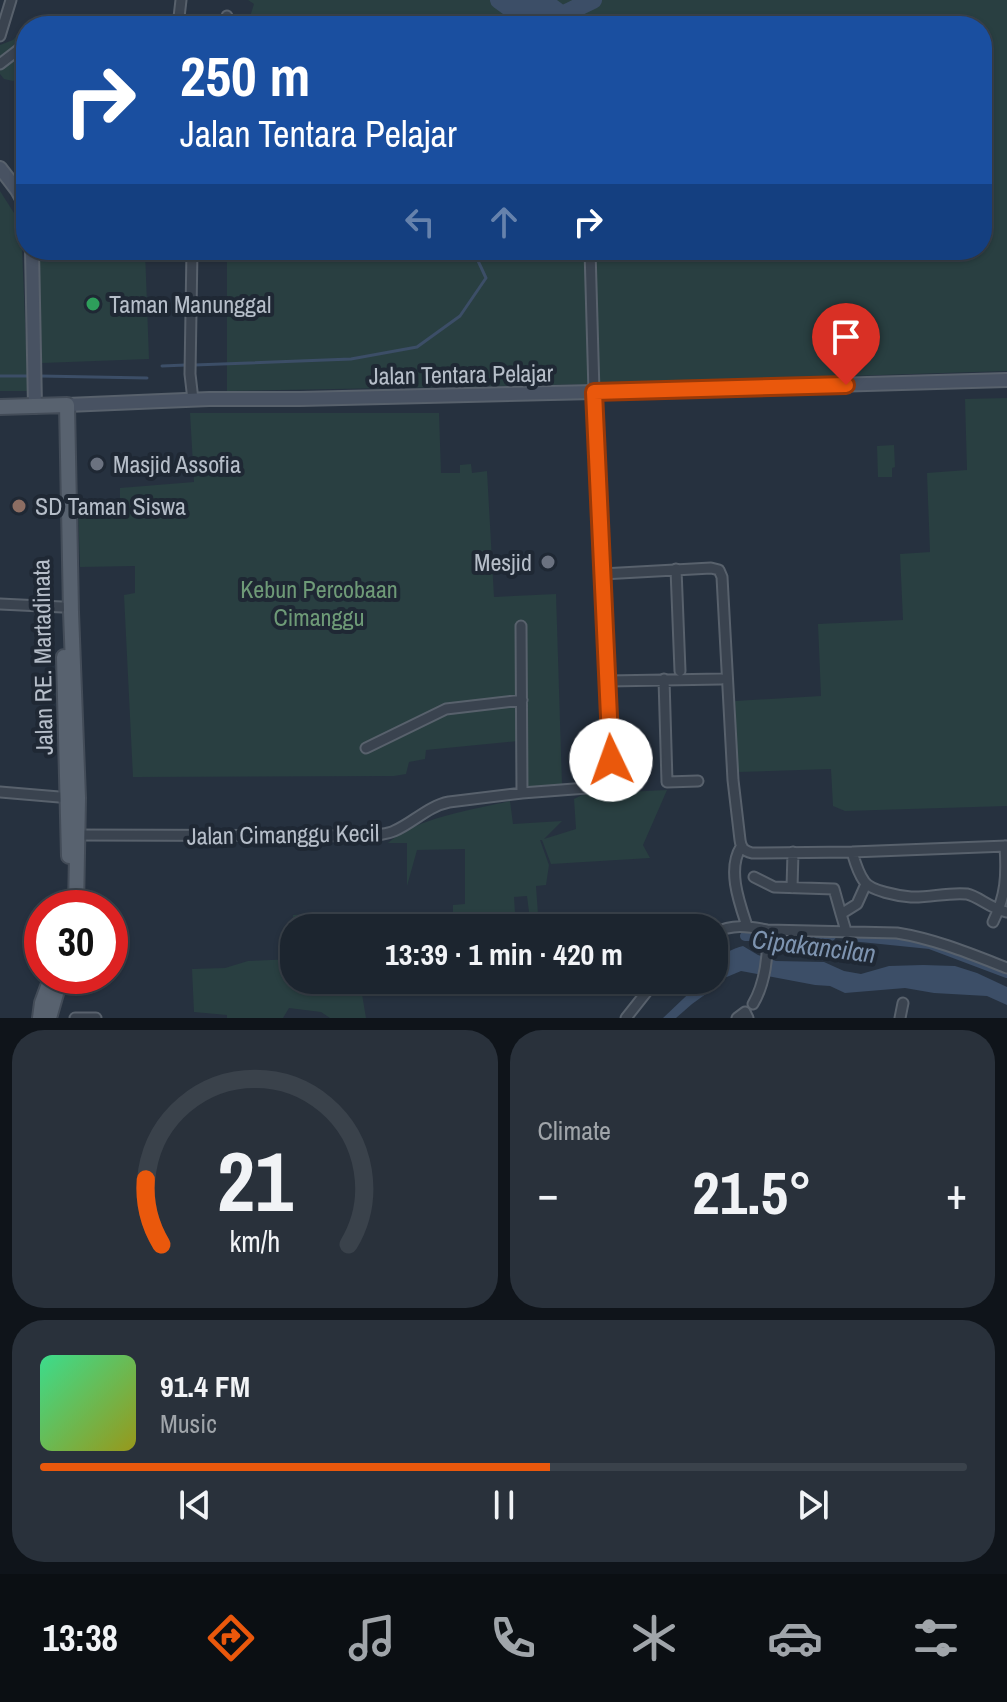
<!DOCTYPE html>
<meta charset="utf-8">
<style>
body{margin:0;font-family:"Archivo Narrow",sans-serif;background:#29313b;color:#f1f3f6;height:100vh;display:flex;flex-direction:column;font-size:30px;white-space:nowrap}
*{box-sizing:border-box;margin:0}
p{font-size:26px;color:#a0a5aa}
.icon{flex:none;width:44px;height:44px;fill:none;stroke:currentColor;stroke-width:2;stroke-linecap:round;stroke-linejoin:round}
.map{position:relative;height:1018px;overflow:hidden}
.sheet{display:flex;flex-direction:column;gap:12px;padding:12px;background:#0f141a;flex:1}
.sheet>*{flex:none}
.hud{position:absolute;left:16px;top:16px;width:976px;height:244px;border-radius:32px;box-shadow:0 2px 6px #0004,0 0 0 2px #3a424b;background:#1a4fa0;color:#fff;overflow:hidden}
.speed{position:absolute;left:24px;top:890px;display:flex;gap:16px;font-size:40px;font-weight:700;text-align:center}
.speed>*{display:grid;place-content:center;width:104px;height:104px;border-radius:50%;background:#1c252f;box-shadow:0 2px 6px #0004,0 0 0 2px #3a424b;line-height:1}
.speed .limit{border:12px solid #d22;background:#fff;color:#111}
.pin{position:absolute;display:grid;place-items:center;width:68px;height:68px;color:#fff;margin:-82px -34px;border-radius:50% 50% 50% 0;rotate:-45deg;box-shadow:0 0 8px #0007}
.pin .icon{rotate:45deg}
.me{position:absolute;width:88px;margin:-44px;rotate:357deg;stroke-linejoin:round;filter:drop-shadow(0 0 6px #0008)}
.turn{display:flex;align-items:center;gap:28px;height:168px;padding:0 32px;font-size:36px}
.turn .icon{width:104px;height:104px;stroke-width:2.5}
.turn b{display:block;font-size:56px;line-height:68px}
.lanes{display:flex;align-items:center;height:76px;padding:0 32px;background:#0003;justify-content:center;gap:40px;direction:ltr}
.lanes .off{opacity:.35}
.big{font-size:60px;font-weight:700;line-height:1.1}
.sheet .widget{flex:1;display:flex;flex-direction:column;justify-content:center;gap:12px;min-width:0;padding:0 28px;border-radius:32px;background:#29313b}
.sheet .dial{align-items:center;gap:0}
.dial svg{height:208px;overflow:visible;fill:none;stroke:#3a424b;stroke-width:7;stroke-linecap:round;text-anchor:middle}
.dial text{fill:#f1f3f6;stroke:none}
.song{display:flex;align-items:center;gap:24px}
.cover{width:96px;height:96px;border-radius:12px;background:linear-gradient(135deg,hsl(150 70% 55%),hsl(60 70% 35%))}
.played{height:8px;border-radius:4px;background:linear-gradient(90deg,#ea580c 55%,#3a424b 55%)}
.keys{display:flex;justify-content:space-around;direction:ltr}
.heat{display:flex;justify-content:space-between;align-items:center;font-size:44px;direction:ltr}
.sheet .tiles{flex:1;display:grid;gap:12px;grid-template-columns:1fr 1fr}
.widget:last-child{grid-column:span 2}
.trip{position:absolute;left:280px;top:914px;width:448px;height:80px;border-radius:32px;background:#1c252f;box-shadow:0 2px 6px #0004,0 0 0 2px #3a424b;font-weight:700;line-height:80px;text-align:center}
.dock{display:flex;height:128px;justify-content:space-around;align-items:center;background:#0b0f13;color:#a0a5aa}
.dock .icon{width:56px;height:56px}
.dock .on{color:#ea580c}
.dock b{font-size:36px;color:#f1f3f6}
.map>svg:first-child{display:block}
.green{fill:#293f41}
.water{fill:#3c4e67}
.lines{fill:none;stroke-linecap:round;stroke-linejoin:round}
.stream{stroke:#3c4e67;stroke-width:3}
.canal{stroke:#3c4e67;stroke-width:10}
.river{stroke:#3c4e67;stroke-width:18}
.street-casing{stroke:#58616c;stroke-width:13}
.secondary-casing{stroke:#58616c;stroke-width:16}
.primary-casing{stroke:#434c58;stroke-width:18}
.street{stroke:#3a434f;stroke-width:9}
.secondary{stroke:#485262;stroke-width:12}
.primary{stroke:#58626f;stroke-width:14}
.route-casing{stroke:#983908;stroke-width:20}
.route{stroke:#ea580c;stroke-width:14}
.leisure-dot{fill:#2e9e5b;stroke:#1f2834;stroke-width:3}
.worship-dot{fill:#6b7280;stroke:#1f2834;stroke-width:3}
.education-dot{fill:#8d6e63;stroke:#1f2834;stroke-width:3}
.labels{text-anchor:middle;dominant-baseline:central;stroke-width:8;stroke-linejoin:round;paint-order:stroke}
.poi-label{font-size:24px;fill:#b6bec9;stroke:#1f2834;text-anchor:start}
.street-label{font-size:24px;fill:#b6bec9;stroke:#1f2834}
.park-label{font-size:24px;fill:#6e9a77;stroke:#1f2834}
.water-label{font-size:26px;font-style:italic;fill:#7e94b0;stroke:#1f2834}
</style>
<div class="map">
<svg width="1007" height="1018" viewBox="0 0 1007 1018">
<rect width="100%" height="100%" fill="#26313f"/>
<!-- green -->
<path class="green" d="M248 0H1007V371L596 384 227 391V250H982V26H247L254 4Z
M24 27 26 29V76L13 81 4 79 0 74V45L13 40Z
M0 191 21 224 28 391H0Z
M38 250H145L149 359 42 363Z
M1007 398V806L845 811 833 806 831 769 738 772 735 701 821 696 818 624 903 620 900 554 930 552 927 473 967 470 965 399Z
M190 413H439L441 473H460V465L471 464 472 473 487 471 494 597 556 594 562 785 522 787 519 741 426 750 425 759 409 762 406 774 394 776 133 777 124 595 135 593V566L80 567 78 506 120 503V488L194 482Z
M894 445 895 467 892 468V477H878L877 446Z
M667 790 643 845 650 858 551 864 542 840H540L549 865 546 885 536 886 539 928H531L527 896 514 897 516 928H500L499 917 488 918V928H427L426 917 453 916V905L465 904V849L417 850 407 886V843H388C418 817 472 810 510 801L513 824 562 821 544 839 576 829 574 799 584 794Z
M352 912 361 923V928H294V944L293 915Z
M423 913 424 928H367L398 918Z
M294 959V980H313V994H362L366 1018H330L321 1012 289 1008 283 1018H227V1015L194 1012 192 969 225 968 248 961Z
M318 980H361L362 990 318 991Z"/>
<!-- water -->
<path class="water" d="M743 946 758 955 776 961 824 962 844 971 861 974 889 966 923 965 955 966 977 973 1007 987V1005L987 996 934 993 905 988 845 993 830 986 815 985 741 971 722 979 710 991 692 1004 676 1018H663L703 980H714C714 975 713 970 714 966 717 956 734 948 743 946Z"/>
<g class="lines">
<!-- stream -->
<path class="stream" d="M526 26 550 6
M194 365 351 359 417 347 460 316 486 278 473 250
M162 366 186 365
M0 376H32
M40 376 147 378"/>
<!-- canal -->
<path class="canal" d="M745 936H831
M851 936 930 944 1007 973"/>
<!-- river -->
<path class="river" d="M499 0 510 8 550 6 562 15 593 0"/>
<!-- street casing -->
<g class="street-casing">
<path id="street" d="M178 26 181 0
M224 26 227 16
M0 36 11 0
M0 64 26 44
M192 250 190 374 193 400
M676 569 680 671
M602 574 711 568 719 570 722 577 733 780 740 840C741 848 744 851 752 853L852 852 1007 846
M0 604 62 607
M521 626 522 793
M664 679 667 782 698 781
M608 681 721 679
M366 748 446 709 522 700
M0 792 71 798
M72 835 373 836C380 834 388 834 394 831 413 823 428 806 449 802L522 793 613 786 594 392 590 250
M741 847C727 869 739 902 747 926
M852 852C855 862 858 873 864 881 870 891 899 896 911 897 929 898 948 892 967 894 978 896 991 909 1007 912
M754 877 774 887 834 889 841 914
M792 888 793 852
M993 922C1006 895 1007 876 1005 846
M846 931 841 914 857 904 866 884
M714 933C733 924 746 926 767 930L897 933C935 939 971 954 1007 968
M753 1004C765 984 769 953 767 930
M75 1018H96
M626 1018 656 980
M737 1018 745 1012 748 1018
M900 1018 903 1003"/>
</g>
<!-- secondary casing -->
<g class="secondary-casing">
<path id="secondary" d="M0 168 17 190 26 206
M32 250 35 407
M67 405 209 399H300L594 392 1007 380"/>
</g>
<!-- primary casing -->
<g class="primary-casing">
<path id="primary" d="M0 407 67 405 71 612 78 798 76 908
M64 657 69 856
M40 1018 42 1003 52 976
M49 1018 61 976"/>
</g>
<!-- street -->
<use href="#street" class="street"/>
<!-- secondary -->
<use href="#secondary" class="secondary"/>
<!-- primary -->
<use href="#primary" class="primary"/>
</g>
<g class="lines">
<!-- route casing -->
<g class="route-casing">
<path id="route" d="M611 760 594 392 846 385"/>
</g>
<!-- route -->
<use href="#route" class="route"/>
</g>
<!-- markers -->
<circle class="leisure-dot" cx="93" cy="304" r="8"/>
<g class="worship-dot">
<circle cx="97" cy="464" r="8"/>
<circle cx="548" cy="562" r="8"/>
</g>
<circle class="education-dot" cx="19" cy="506" r="8"/>
<g class="labels">
<!-- poi labels -->
<g class="poi-label">
<text x="109" y="304">Taman Manunggal</text>
<text x="113" y="464">Masjid Assofia</text>
<text x="35" y="506">SD Taman Siswa</text>
<text x="532" y="562" text-anchor="end">Mesjid</text>
</g>
<!-- street labels -->
<g class="street-label">
<text transform="translate(461 374) rotate(-1)">Jalan Tentara Pelajar</text>
<text transform="translate(42 657) rotate(-91)">Jalan RE. Martadinata</text>
<text transform="translate(283 834) rotate(-1)">Jalan Cimanggu Kecil</text>
</g>
<!-- park labels -->
<g class="park-label">
<text x="319" y="589">Kebun Percobaan<tspan x="319" dy="28">Cimanggu</tspan></text>
</g>
<!-- water labels -->
<g class="water-label">
<text transform="translate(814 946) rotate(7)">Cipakancilan</text>
</g>
</g>
</svg>
<div class="speed"><div class="limit">30</div></div>
<div class="pin" style="left:846px;top:385px;background:#d93025"><svg class="icon" aria-label="arrive" viewBox="0 0 24 24"><path d="M6 21V4h12l-3 4 3 4H6"/></svg></div>
<svg class="me" style="left:611px;top:760px" viewBox="-20 -20 40 40"><circle r="19" fill="#fff"/><path d="M0-13L10 11 0 6-10 11z" fill="#ea580c"/></svg>
<div class="trip">13:39 · 1 min · 420 m</div>
<div class="hud">
<div class="turn"><svg class="icon" aria-label="right" viewBox="0 0 24 24"><path d="M7 20v-9h11M14 6l5 5-5 5"/></svg><div><b>250 m</b>Jalan Tentara Pelajar</div></div>
<div class="lanes"><svg class="icon off" aria-label="left" viewBox="0 0 24 24"><path d="M17 20v-9H6M10 6l-5 5 5 5"/></svg><svg class="icon off" aria-label="ahead" viewBox="0 0 24 24"><path d="M12 20V5M6 11l6-6 6 6"/></svg><svg class="icon" aria-label="right" viewBox="0 0 24 24"><path d="M7 20v-9h11M14 6l5 5-5 5"/></svg></div>
</div>
</div>
<section class="sheet">
<div class="tiles">
<div class="widget dial"><svg viewBox="0 0 100 80">
<path d="M14 69A42 42 0 1 1 86 69"/>
<path d="M14 69A42 42 0 0 1 8 44" stroke="#ea580c"/>
<text x="50" y="56" font-size="32" font-weight="700">21</text>
<text x="50" y="72" font-size="11">km/h</text>
</svg></div>
<div class="widget"><p>Climate</p>
<div class="heat"><a>−</a><b class="big">21.5°</b><a>+</a></div>
</div>
<div class="widget">
<div class="song"><i class="cover"></i><div><b>91.4 FM</b><p>Music</p></div></div>
<div class="played"></div>
<div class="keys"><svg class="icon" aria-label="previous" viewBox="0 0 24 24"><path d="M18 5L8 12l10 7zM5 5v14"/></svg><svg class="icon" aria-label="pause" viewBox="0 0 24 24"><path d="M8 5v14M16 5v14"/></svg><svg class="icon" aria-label="next" viewBox="0 0 24 24"><path d="M6 5l10 7-10 7zM19 5v14"/></svg></div>
</div>
</div>
</section>
<nav class="dock">
<b>13:38</b>
<svg class="icon on" aria-label="directions" viewBox="0 0 24 24"><path d="M12 3l9 9-9 9-9-9zM9 14v-3h6M13 9l2 2-2 2"/></svg>
<svg class="icon" aria-label="music" viewBox="0 0 24 24"><path d="M9 18V5l10-2v13"/><circle cx="6" cy="18" r="3"/><circle cx="16" cy="16" r="3"/></svg>
<svg class="icon" aria-label="phone" viewBox="0 0 24 24"><path d="M5 4h4l2 5-3 2q2 4 5 5l2-3 5 2v4C11 20 4 13 5 4z"/></svg>
<svg class="icon" aria-label="climate" viewBox="0 0 24 24"><path d="M12 3v18M4 7l16 10M4 17L20 7"/></svg>
<svg class="icon" aria-label="car" viewBox="0 0 24 24"><path d="M5 17H2v-5l4-1 3-4h7l3 4 3 1v5h-3M9 17h6M6 11h13"/><circle cx="7" cy="17" r="2"/><circle cx="17" cy="17" r="2"/></svg>
<svg class="icon" aria-label="filters" viewBox="0 0 24 24"><path d="M4 7h16M4 17h16"/><circle cx="9" cy="7" r="2"/><circle cx="15" cy="17" r="2"/></svg>
</nav>
